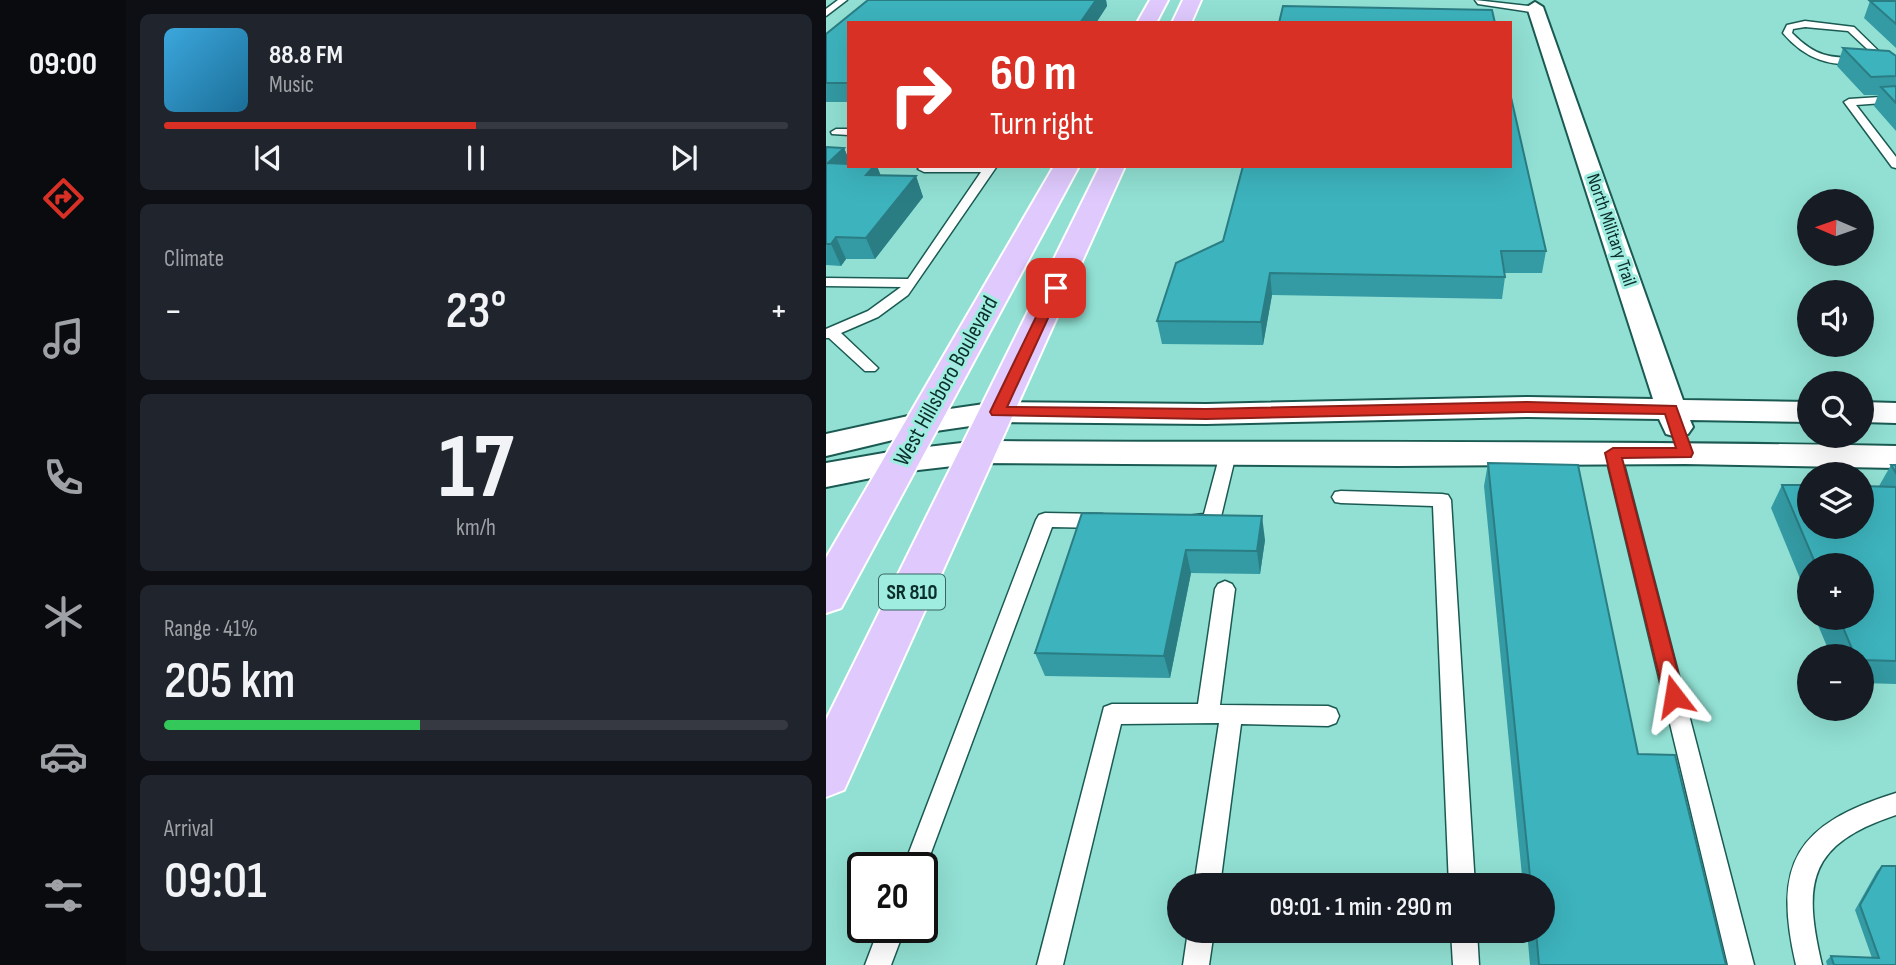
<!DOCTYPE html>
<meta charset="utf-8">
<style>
body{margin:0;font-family:"Sofia Sans Condensed",sans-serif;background:#20242c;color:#f1f3f6;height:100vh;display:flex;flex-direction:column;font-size:26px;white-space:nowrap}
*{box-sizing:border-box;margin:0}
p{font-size:23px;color:#9ea1a6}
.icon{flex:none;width:38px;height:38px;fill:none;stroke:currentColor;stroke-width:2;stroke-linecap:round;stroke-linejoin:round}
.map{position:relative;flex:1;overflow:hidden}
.details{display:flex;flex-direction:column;gap:14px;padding:14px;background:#0d0f14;width:700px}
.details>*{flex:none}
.hud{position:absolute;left:21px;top:21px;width:665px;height:147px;border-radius:0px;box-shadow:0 7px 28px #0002;background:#d93025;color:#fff;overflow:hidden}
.needle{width:46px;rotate:272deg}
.controls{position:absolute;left:971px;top:189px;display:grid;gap:14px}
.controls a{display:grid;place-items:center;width:77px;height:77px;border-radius:50%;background:#171b24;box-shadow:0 7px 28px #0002;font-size:35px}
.speed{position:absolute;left:21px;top:852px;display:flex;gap:14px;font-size:35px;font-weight:700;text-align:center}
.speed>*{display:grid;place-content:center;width:91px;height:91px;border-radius:50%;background:#171b24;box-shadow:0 7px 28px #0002;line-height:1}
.speed .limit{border:4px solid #111;border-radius:10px;background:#fff;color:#111}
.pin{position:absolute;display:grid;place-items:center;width:60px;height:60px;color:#fff;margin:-30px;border-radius:14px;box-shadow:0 4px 10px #0006}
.me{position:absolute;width:77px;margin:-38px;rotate:346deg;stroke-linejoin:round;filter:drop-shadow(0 0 5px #0008)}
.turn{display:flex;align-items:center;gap:24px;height:147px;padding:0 28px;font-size:32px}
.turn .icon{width:91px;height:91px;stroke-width:2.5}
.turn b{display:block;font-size:49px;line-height:60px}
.big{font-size:52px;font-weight:600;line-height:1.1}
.details .tile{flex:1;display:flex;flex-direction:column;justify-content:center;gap:10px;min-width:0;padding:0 24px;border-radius:10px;background:#20242c}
.details .dial{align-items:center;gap:0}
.dial b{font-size:91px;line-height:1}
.song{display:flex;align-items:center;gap:21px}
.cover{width:84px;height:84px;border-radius:10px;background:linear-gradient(135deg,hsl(200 70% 55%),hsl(200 70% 35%))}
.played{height:7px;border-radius:4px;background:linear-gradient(90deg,#d93025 50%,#363941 50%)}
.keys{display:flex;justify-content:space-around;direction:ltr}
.heat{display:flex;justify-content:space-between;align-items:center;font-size:38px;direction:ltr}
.charge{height:10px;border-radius:5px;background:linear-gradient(90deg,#34c759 41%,#363941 0)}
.trip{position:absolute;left:341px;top:873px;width:388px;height:70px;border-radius:35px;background:#171b24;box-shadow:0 7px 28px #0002;font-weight:600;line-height:70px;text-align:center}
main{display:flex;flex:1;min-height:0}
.tabs{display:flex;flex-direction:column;width:126px;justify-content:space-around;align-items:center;background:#090b0e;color:#9ea1a6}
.tabs .icon{width:49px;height:49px}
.tabs .selected{color:#d93025}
.tabs b{font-size:32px;color:#f1f3f6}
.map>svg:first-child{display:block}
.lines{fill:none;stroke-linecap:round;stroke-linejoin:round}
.lane-casing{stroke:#1b5a52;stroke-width:3}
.street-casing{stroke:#1b5a52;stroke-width:4}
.primary-casing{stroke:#fff;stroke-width:4}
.lane{fill:#fff;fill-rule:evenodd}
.street{fill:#fff;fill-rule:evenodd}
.primary{fill:#dfc9fd;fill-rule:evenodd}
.wall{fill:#349aa3}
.shaded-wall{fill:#2b7d84}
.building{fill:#3db3bd;stroke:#2b7d84;stroke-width:2}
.route{fill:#d93025;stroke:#8d1f18;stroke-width:2}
.labels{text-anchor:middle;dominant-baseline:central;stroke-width:6;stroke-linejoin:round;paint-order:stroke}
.far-street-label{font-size:19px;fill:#0c2e2a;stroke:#9eede0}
.shield{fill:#9eede0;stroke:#386761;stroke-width:2}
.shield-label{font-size:21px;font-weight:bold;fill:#0c2e2a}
.street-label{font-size:23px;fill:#0c2e2a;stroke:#9eede0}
</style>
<main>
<nav class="tabs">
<b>09:00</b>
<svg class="icon selected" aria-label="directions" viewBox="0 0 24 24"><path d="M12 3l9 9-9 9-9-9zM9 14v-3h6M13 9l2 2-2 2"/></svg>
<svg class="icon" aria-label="music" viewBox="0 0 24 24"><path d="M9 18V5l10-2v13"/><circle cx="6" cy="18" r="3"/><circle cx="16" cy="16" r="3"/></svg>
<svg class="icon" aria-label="phone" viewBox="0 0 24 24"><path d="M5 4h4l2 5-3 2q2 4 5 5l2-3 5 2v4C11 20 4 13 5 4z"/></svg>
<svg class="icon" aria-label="climate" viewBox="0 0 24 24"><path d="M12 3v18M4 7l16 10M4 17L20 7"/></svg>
<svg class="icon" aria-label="car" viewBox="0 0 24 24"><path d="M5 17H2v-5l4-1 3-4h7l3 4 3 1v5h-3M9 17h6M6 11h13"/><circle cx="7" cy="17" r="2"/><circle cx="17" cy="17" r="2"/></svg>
<svg class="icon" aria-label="filters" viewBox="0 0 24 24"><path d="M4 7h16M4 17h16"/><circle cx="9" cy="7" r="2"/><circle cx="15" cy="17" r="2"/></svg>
</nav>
<section class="details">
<div class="tile">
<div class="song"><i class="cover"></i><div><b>88.8 FM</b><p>Music</p></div></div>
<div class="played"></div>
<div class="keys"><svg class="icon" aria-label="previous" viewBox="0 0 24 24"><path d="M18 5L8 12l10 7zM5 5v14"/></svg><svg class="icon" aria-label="pause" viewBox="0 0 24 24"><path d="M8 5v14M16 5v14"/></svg><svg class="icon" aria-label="next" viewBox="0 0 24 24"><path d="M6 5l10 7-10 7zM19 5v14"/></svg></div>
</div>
<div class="tile"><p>Climate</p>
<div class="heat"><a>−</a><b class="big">23°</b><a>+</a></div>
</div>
<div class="tile dial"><b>17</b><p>km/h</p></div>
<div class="tile"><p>Range · 41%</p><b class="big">205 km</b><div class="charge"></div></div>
<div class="tile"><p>Arrival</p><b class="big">09:01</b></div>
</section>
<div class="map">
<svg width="1070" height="965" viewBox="0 0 1070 965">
<rect width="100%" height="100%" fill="#91e0d3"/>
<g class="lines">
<!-- lane casing -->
<g class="lane-casing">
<path id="lane" d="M12 0H21L0 16V9Z
M649 0 711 7 715 10 711 13 652 4Z
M979 21 1028 27 1070 68V76L1022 31 979 27 967 29 966 33C990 57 1003 58 1036 58L1039 59V63C1005 68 979 59 957 33L961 25Z
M1070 96V102L1030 105 1070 157V168L1066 167 1018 102 1023 99Z
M10 129H23V135L6 134 5 132Z
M95 166H171L82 295 52 317 15 333 52 368 49 371H39L3 338H0V329L42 311 75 287 0 286V278L82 279 155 172H98L92 169Z
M787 447 795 453 928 965H902L779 453Z
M402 448 410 454 394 521 391 526H361L358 521 361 516 378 514 394 454Z
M515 491 616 494 622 495 625 500 649 886H623L607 506 515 503 509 502 506 497 509 492Z
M219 513 276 514 282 516 285 521 282 526 276 528 226 527 96 877V868H77L210 520 213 515Z
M399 581 406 584 409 589 394 705 502 706 510 709 513 716 510 723 502 726 415 724 394 886H368L393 723 295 724 237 965H211L278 707 286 704H372L389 589 392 584Z
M1070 793V815C983 844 976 881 996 965H970C946 862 971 824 1070 793Z
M53 928H79L65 965H39Z
M362 931H388L383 965H357Z
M625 931H651L653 965H627Z"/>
</g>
<!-- street casing -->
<g class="street-casing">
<path id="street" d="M709 2 717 7 857 400 984 402V422L864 420 867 427 862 434 851 437 840 434 833 419 702 417 380 424 172 422 96 433 0 456V434L96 413 172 402 380 404 702 397 827 399 701 7Z
M1036 402 1070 403V423L1036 422Z
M153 441C459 443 764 440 1070 446V468L859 464 571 466 153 463 75 472 0 487V463L75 450Z"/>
</g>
<!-- primary casing -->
<g class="primary-casing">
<path id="primary" d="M324 0H342L330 23H311Z
M357 0H375L365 23H346Z
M228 166H253L15 608 0 613V558Z
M274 166H299L18 790 0 797V720Z"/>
</g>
<!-- lane -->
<use href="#lane" class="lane"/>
<!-- street -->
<use href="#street" class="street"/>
<!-- primary -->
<use href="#primary" class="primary"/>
</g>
<!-- wall -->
<path class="wall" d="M42 0H280L281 6 270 23H23V102H0V34Z
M1044 1H1070V48L1038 18Z
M1017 48 1070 56V131L1048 106 1052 95H1038L1011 66Z
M0 147 18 148 23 160V166H51L55 176H90L97 197 49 259H20L15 266 0 265Z
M397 241 720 251 716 273H678L679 277 676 299 446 295 437 345 336 344 331 321Z
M662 463 812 754 900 965H704L701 931H718V886H697L658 486Z
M1065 465H1070V684L1036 683V656H1005L989 618H1036V565H984V603L945 508 956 485 1053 486Z
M256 513 439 540 434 574 365 573 344 678 219 676 209 653Z
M1056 866 1070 965H1001L1000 961 1005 956 1046 958 1029 910 1051 871Z"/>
<!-- shaded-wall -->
<path class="shaded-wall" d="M270 0H280L281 6 270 23H254Z
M18 148 23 160V166L2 163Z
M48 166H51L58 185 40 175Z
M90 176 97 197 49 259 40 238Z
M10 237 20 259 15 266 5 244Z
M444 273 446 295 437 345 435 322Z
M436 516 439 540 434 574 431 551Z
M360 550 365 573 344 678 338 656Z"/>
<!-- building -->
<path class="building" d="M42 0H270L254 23H23V83H0V34Z
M1044 1H1070V24Z
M457 6 666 10 669 23H453Z
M1017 48 1063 51 1070 56V76L1045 77Z
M1070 86V103L1055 87Z
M684 93 720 251H675L679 277 444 273 435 322 331 321 350 263 397 241 417 166H684Z
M0 147 18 148 2 163 23 164V166H48L40 175 90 176 40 238 10 237 5 244H0Z
M662 463 752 465 812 754 849 755 900 965H713L710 931H718V886H705Z
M1065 465H1070V473Z
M956 485H984V527H1036V486L1070 487V661L1036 660V656H1029L1013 618H1036V565H990Z
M256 513 436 516 431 551 360 550 338 656 209 653Z
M1056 866H1070V965H1008L1005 956 1053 958 1034 905Z"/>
<!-- route -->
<path class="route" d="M230 285 236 288 181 407 380 409 702 402 850 406 867 453 865 457 796 458 858 696 855 702 848 704 841 702 838 696 779 453 787 448H850L839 414 702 412 380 419 166 415 164 412 224 288Z"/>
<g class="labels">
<!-- far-street labels -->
<g class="far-street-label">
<text transform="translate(785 230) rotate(71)">North Military Trail</text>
</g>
<!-- shield labels -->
<rect class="shield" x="53" y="574.5" width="66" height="35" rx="5"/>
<g class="shield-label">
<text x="86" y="592">SR 810</text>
</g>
<!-- street labels -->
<g class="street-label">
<text transform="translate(120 381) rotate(-61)">West Hillsboro Boulevard</text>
</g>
</g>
</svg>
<div class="controls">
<a><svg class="needle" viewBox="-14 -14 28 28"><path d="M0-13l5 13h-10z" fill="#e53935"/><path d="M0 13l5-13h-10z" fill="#9ea1a6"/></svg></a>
<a><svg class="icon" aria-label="sound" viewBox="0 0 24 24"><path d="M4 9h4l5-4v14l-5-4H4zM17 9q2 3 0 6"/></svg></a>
<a><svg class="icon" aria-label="search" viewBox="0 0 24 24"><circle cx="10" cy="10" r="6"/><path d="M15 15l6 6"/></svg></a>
<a><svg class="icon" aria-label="layers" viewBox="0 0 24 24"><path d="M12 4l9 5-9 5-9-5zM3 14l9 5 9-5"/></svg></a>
<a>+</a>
<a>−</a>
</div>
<div class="speed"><div class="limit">20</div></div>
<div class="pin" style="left:230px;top:288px;background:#d93025"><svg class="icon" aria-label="arrive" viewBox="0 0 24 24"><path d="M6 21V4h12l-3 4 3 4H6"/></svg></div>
<svg class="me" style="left:848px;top:696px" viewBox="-20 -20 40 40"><path d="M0-17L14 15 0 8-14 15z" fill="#d93025" stroke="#fff" stroke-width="4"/></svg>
<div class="trip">09:01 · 1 min · 290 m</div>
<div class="hud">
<div class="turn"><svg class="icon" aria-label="right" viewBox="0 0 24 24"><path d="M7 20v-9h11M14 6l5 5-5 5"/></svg><div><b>60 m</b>Turn right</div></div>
</div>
</div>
</main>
